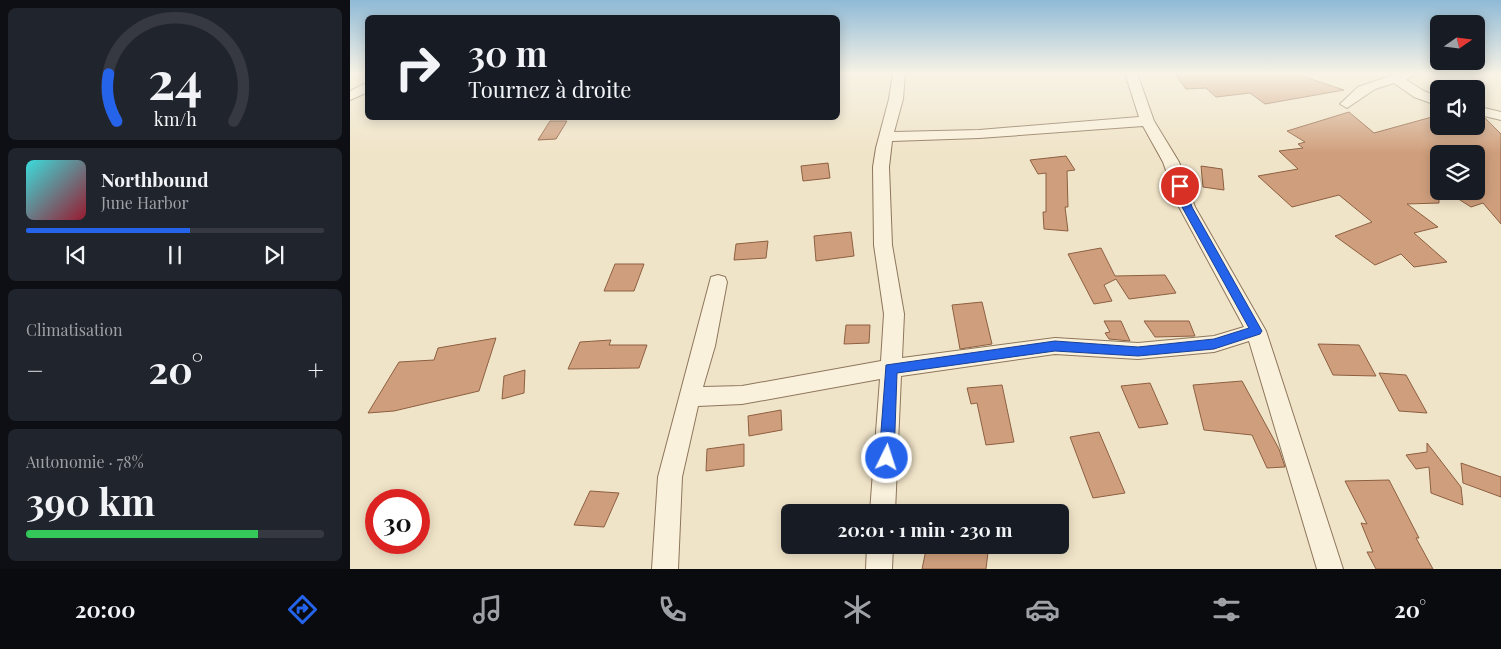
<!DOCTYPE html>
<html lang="fr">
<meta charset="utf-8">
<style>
body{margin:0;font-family:"Playfair Display",serif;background:#20242c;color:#f1f3f6;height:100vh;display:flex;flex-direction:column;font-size:19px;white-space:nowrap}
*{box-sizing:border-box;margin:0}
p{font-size:16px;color:#9ea1a6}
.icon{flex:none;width:28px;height:28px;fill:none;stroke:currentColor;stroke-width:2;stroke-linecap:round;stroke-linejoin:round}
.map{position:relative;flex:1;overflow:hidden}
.panel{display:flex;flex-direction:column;gap:8px;padding:8px;background:#0d0f14;width:350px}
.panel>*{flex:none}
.guide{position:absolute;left:15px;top:15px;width:475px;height:105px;border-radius:8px;box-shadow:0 2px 12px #0003;background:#171b24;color:#f1f3f6;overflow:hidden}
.needle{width:32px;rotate:76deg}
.controls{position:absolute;left:1080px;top:15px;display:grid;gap:10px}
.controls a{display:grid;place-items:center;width:55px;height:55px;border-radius:8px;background:#171b24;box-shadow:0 2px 12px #0003;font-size:25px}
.speed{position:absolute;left:15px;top:489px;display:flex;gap:10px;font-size:25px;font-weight:700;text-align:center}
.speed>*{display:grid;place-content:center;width:65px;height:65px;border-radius:50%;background:#171b24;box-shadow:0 2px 12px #0003;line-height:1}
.speed .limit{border:8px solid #d22;background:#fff;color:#111}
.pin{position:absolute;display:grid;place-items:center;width:42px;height:42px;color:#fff;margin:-21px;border:2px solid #fff;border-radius:50%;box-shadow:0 1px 5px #0007}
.me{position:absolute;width:55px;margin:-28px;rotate:4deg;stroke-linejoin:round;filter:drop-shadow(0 0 4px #0008)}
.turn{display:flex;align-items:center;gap:18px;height:105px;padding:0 20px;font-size:22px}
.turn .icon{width:65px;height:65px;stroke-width:2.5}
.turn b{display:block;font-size:35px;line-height:42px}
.big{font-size:38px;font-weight:700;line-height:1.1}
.panel .widget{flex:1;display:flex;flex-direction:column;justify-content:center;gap:8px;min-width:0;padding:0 18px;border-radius:8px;background:#20242c}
.panel .dial{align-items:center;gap:0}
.dial svg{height:130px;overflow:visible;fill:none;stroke:#363941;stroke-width:7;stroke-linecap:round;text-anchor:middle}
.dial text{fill:#f1f3f6;stroke:none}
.song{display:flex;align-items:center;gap:15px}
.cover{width:60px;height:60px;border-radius:8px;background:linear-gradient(135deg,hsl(180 70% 55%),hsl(350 70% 35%))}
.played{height:5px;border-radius:2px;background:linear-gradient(90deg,#2563eb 55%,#363941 55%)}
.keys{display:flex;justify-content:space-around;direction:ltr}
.heat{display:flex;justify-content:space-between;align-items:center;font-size:28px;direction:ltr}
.charge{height:8px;border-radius:4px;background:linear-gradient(90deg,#34c759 78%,#363941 0)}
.trip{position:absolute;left:431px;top:504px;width:288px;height:50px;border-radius:8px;background:#171b24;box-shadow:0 2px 12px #0003;font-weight:700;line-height:50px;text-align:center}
.tab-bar{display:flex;height:80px;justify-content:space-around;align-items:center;background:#090b0e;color:#9ea1a6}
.tab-bar .icon{width:35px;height:35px}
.tab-bar .current{color:#2563eb}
.tab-bar b{font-size:22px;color:#f1f3f6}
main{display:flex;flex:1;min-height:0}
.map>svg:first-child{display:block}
.building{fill:#cf9f7d;stroke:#8d5f41}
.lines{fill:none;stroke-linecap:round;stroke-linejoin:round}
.minor-casing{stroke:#8d765c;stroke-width:2}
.minor{fill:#faf1dc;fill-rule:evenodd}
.route{fill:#2563eb;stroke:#184099}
</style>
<main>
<section class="panel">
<div class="widget dial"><svg viewBox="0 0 100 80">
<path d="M14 69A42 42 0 1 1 86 69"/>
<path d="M14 69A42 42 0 0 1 9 40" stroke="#2563eb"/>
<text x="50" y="56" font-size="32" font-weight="700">24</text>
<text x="50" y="72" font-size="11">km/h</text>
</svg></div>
<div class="widget">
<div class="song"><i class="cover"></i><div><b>Northbound</b><p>June Harbor</p></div></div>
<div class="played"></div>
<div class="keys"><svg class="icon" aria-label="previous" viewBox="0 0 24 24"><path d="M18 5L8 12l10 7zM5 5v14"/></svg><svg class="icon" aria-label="pause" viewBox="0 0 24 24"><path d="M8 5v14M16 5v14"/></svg><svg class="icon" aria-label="next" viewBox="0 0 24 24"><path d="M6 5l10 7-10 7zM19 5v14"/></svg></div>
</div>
<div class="widget"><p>Climatisation</p>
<div class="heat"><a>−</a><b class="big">20°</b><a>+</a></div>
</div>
<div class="widget"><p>Autonomie · 78%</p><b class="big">390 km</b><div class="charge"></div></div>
</section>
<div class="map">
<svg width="1151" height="569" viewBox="0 0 1151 569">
<rect width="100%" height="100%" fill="#f0e4c8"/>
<!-- building -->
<path class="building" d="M943 73 994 90 915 104 900 93 866 97 856 88 836 89 825 74Z
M999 112 1024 133 1089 115V126H1126V116L1135 118 1151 134V224L1133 203 1121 207 1096 191H1126V154H1089V203L1057 204 1088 227 1064 233 1097 262 1064 267 1051 254 1025 265 985 236 1022 222 989 195 942 207 908 176 948 169 929 151 953 148 948 144 955 142 937 131Z
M200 121H217L206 139 188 140Z
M716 156 725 170 717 171 718 207H715L718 231 694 229 693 212H696V173L688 174 680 160Z
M478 163 480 178 453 181 451 166Z
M851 166 872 169 874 190 853 187Z
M501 232 504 256 466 261 464 236Z
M418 241 416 258 384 260 386 244Z
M751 248 765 276 815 275 826 293 779 299 766 279 754 285 762 301 744 304 718 254Z
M265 264H294L284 291H254Z
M632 302 642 344 610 349 602 305Z
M754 321H771L780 341 759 339 755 333 760 332Z
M794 321H839L845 336 805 337Z
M496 325H520L519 343 494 344Z
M146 338 129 391 44 411 18 413 49 362 84 360 88 348Z
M261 340 259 345H297L289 368 218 369 230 342Z
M968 344 1009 345 1026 376 983 375Z
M175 370 174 393 152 399 154 376Z
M1029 373 1056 375 1077 413 1049 411Z
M892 381 929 449 935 467 917 468 902 435 854 430 843 385Z
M800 383 818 424 789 428 771 386Z
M652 385 664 442 636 445 627 403 621 404 617 388Z
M431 410 432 430 399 436 398 416Z
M749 432 775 493 743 498 720 437Z
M1077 443 1111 487 1113 505 1081 493 1079 467 1066 469 1056 455 1077 452Z
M394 444V466L356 471 357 449Z
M1111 463 1151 477V497L1113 483Z
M1039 480 1069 538H1066L1083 569H1026L1017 552H1023L1011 523 1017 524 995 481Z
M240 491 269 493 254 527 224 525Z
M577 545H609L638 552 636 569H572Z"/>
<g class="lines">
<!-- minor casing -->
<g class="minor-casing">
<path id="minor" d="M543 73H555L553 99 544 132 629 130 789 117 775 73H787L804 121 829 162 845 207 916 331 993 569H967L899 341 864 352 788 359 705 354 551 376 545 512H520L530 379 392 404 348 406 332 477 328 569H302L308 477 361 277 368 275 375 277 377 282 365 346 353 387 392 386 531 361 534 314 524 245 523 167 526 148 539 99ZM793 126 813 162 829 207 894 327 864 336 788 343 705 338 552 358 554 314 542 245 539 167 542 141 629 138Z
M1049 73H1067L1056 80 1074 91 1089 97V106L1064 97 1044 83 1025 89 997 108 990 104 1008 87Z
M18 82V92L0 100V91Z
M1126 106 1151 112V120L1126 114Z
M517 545H543L542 569H516Z"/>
</g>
<!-- minor -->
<use href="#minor" class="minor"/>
</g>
<!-- sky -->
<linearGradient id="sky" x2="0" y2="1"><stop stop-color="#8fbad6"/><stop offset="0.48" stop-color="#f8f3e6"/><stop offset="1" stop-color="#f8f3e6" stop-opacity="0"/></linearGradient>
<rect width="1151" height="153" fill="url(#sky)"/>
<!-- route -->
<path class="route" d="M830 183 835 186 842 207 912 331 910 334 864 349 788 356 705 351 547 373 544 458 542 463 537 464 532 463 529 458 536 365 705 341 788 347 864 339 899 328 832 207 825 186Z"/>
</svg>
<div class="controls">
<a><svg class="needle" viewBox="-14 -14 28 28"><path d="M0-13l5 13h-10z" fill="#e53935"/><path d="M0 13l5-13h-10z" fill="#9ea1a6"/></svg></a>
<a><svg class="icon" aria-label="sound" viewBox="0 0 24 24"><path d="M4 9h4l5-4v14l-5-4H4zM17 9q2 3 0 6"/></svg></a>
<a><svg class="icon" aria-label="layers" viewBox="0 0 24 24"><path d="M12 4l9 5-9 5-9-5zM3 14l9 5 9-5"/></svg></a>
</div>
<div class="speed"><div class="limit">30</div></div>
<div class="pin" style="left:830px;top:186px;background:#d93025"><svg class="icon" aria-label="arrive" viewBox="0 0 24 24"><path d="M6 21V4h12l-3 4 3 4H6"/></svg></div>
<svg class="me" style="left:537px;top:458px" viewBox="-20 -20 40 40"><circle r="17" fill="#2563eb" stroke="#fff" stroke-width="3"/><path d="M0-11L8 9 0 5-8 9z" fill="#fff"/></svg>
<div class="trip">20:01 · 1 min · 230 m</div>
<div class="guide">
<div class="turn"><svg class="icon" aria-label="right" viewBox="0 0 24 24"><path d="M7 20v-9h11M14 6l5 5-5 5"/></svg><div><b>30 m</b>Tournez à droite</div></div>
</div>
</div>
</main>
<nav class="tab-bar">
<b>20:00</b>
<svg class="icon current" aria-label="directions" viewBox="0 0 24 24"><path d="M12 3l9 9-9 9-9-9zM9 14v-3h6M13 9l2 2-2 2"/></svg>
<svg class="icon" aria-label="music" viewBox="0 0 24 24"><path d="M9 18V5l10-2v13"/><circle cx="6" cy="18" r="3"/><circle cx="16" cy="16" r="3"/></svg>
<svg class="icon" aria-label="phone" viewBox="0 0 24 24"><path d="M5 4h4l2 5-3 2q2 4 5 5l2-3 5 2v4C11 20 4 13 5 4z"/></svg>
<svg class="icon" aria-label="climate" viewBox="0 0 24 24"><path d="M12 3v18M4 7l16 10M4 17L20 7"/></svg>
<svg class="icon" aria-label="car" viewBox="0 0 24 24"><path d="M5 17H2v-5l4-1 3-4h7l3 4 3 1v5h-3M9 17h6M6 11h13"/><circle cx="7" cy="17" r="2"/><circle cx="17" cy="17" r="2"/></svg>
<svg class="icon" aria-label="filters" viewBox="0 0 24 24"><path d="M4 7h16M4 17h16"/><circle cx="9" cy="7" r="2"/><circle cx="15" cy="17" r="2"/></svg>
<b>20°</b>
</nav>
